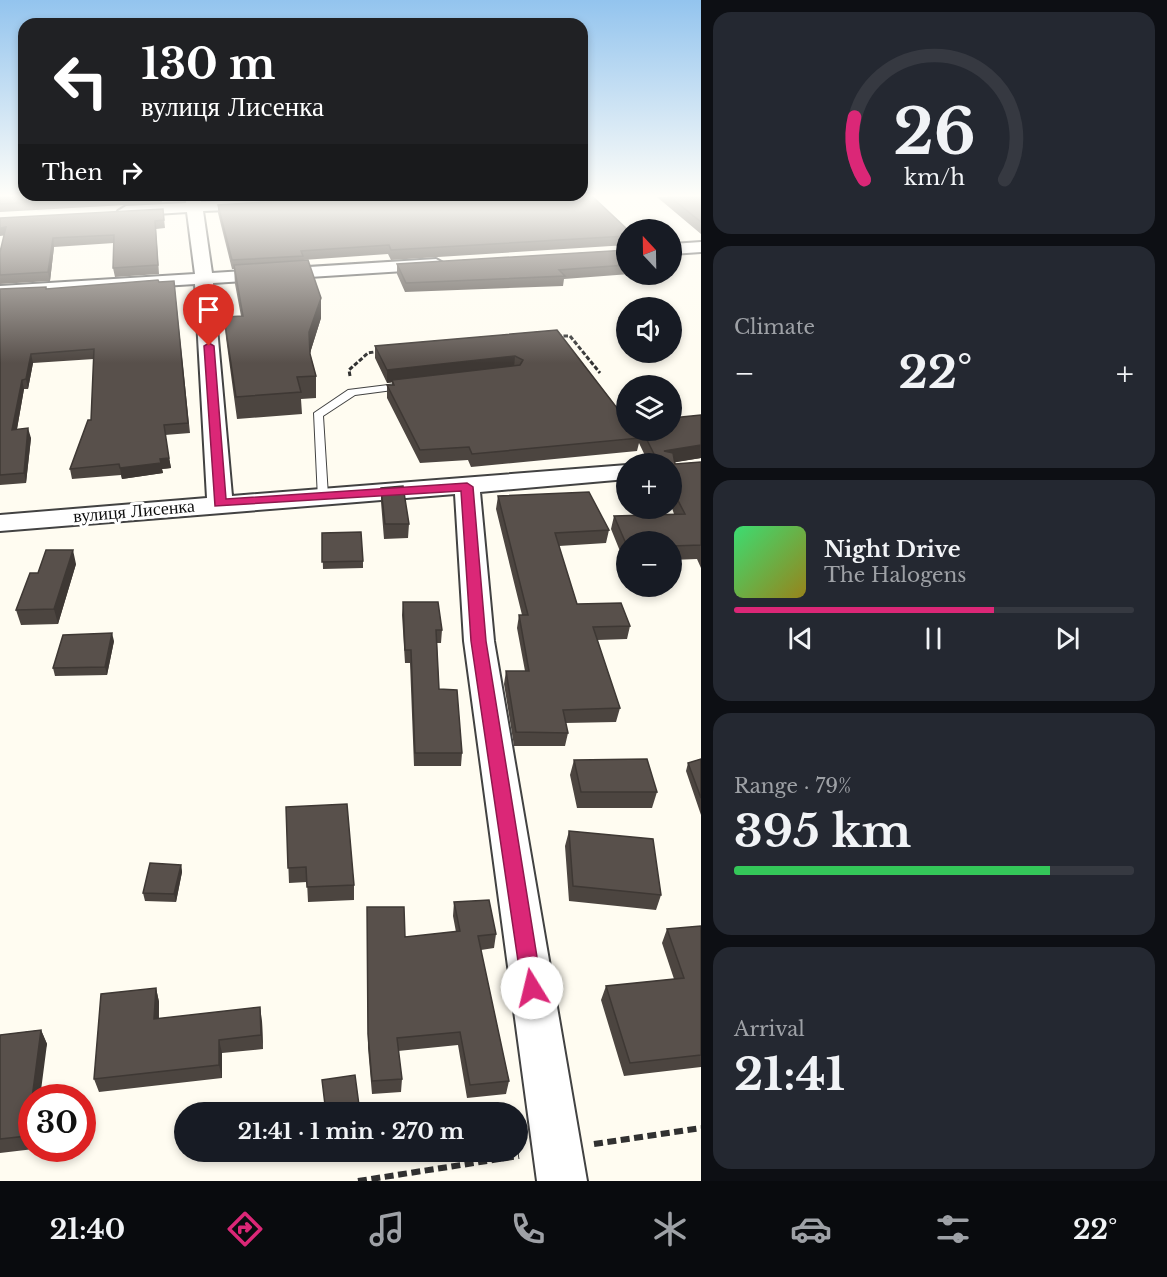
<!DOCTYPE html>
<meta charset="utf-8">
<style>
body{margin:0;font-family:"Libre Baskerville",serif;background:#242831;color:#f1f3f6;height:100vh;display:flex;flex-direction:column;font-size:22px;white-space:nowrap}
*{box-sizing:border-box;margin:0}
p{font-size:20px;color:#9ea1a6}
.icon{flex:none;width:33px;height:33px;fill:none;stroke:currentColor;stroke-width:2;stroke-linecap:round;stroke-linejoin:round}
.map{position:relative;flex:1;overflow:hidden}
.drawer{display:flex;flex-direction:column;gap:12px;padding:12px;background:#0d0f14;width:466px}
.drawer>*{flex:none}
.top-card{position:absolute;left:18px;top:18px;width:570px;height:183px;border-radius:18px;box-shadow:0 3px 9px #0003;background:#202124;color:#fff;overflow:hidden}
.needle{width:39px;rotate:338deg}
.tools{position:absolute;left:616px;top:219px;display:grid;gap:12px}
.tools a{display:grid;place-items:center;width:66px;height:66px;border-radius:50%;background:#171b24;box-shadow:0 3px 9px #0003;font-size:30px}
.speed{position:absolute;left:18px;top:1084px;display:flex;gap:12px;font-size:30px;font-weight:700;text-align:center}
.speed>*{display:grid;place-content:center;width:78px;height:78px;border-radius:50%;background:#171b24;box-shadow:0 3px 9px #0003;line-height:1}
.speed .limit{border:9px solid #d22;background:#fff;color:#111}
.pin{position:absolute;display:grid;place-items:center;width:51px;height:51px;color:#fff;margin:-62px -26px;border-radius:50% 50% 50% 0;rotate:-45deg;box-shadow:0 0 6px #0007}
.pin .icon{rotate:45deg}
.me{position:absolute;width:66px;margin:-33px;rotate:351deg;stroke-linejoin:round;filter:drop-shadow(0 0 4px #0008)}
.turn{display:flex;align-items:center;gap:21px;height:126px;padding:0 24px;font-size:27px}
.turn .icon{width:78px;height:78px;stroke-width:2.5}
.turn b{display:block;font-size:42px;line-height:51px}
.then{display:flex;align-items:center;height:57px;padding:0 24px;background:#0003;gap:12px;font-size:22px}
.big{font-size:45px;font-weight:700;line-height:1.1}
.drawer .widget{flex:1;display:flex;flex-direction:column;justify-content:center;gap:9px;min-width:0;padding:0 21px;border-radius:18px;background:#242831}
.drawer .dial{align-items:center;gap:0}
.dial svg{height:156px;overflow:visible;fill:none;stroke:#363941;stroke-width:7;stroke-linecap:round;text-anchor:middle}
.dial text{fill:#f1f3f6;stroke:none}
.song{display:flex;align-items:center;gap:18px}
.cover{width:72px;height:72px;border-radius:9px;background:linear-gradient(135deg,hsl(140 70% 55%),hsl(50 70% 35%))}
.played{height:6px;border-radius:3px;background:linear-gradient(90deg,#db2777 65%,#363941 65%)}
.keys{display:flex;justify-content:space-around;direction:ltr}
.heat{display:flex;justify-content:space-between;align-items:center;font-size:33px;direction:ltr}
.charge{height:9px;border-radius:4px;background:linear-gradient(90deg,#34c759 79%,#363941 0)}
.trip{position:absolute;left:174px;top:1102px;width:354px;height:60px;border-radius:30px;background:#171b24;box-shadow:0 3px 9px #0003;font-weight:700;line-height:60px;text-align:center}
.tab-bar{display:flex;height:96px;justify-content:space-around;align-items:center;background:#090b0e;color:#9ea1a6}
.tab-bar .icon{width:42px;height:42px}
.tab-bar .active{color:#db2777}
.tab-bar b{font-size:27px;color:#f1f3f6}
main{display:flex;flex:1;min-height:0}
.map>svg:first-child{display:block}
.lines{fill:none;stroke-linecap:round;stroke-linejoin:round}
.service-casing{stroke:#424242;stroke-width:2}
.minor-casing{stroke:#424242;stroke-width:4}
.path-far1{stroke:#313131;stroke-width:3;stroke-dasharray:4.5 2;stroke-linecap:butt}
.path{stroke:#313131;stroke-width:6;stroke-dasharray:9 4.5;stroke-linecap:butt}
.service{fill:#fff;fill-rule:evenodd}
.minor{fill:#fff;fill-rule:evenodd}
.wall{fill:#4c4540}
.shaded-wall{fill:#3e3834}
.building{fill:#58504b;stroke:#3e3834;stroke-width:1.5}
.route{fill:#db2777;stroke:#8e194d;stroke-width:1.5}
.labels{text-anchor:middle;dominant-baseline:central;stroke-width:6;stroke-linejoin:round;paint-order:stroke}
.street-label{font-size:18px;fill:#0f0f0f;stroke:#fff}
</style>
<main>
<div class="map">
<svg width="701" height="1181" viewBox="0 0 701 1181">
<rect width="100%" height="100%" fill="#fffcf1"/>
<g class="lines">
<!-- service casing -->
<g class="service-casing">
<path id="service" d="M404 383 408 384V388L355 395 323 416 328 496 326 499H318L314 413 348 390Z"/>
</g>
<!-- minor casing -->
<g class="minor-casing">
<path id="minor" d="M186 197H200L201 202 256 199 264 204 256 209 203 211 212 273 436 259 445 264 436 269 213 283 232 496 627 465V479L480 492 494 641 587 1181H537L464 641 455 494 0 531V515L207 498 195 284 0 296V286L195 274 187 212 126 216 118 211 126 206 186 203Z
M701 242V252L672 254V244Z"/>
</g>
<!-- path-far1 -->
<path class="path-far1" d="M557 336H570L600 373
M350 376 349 370 368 353 380 351"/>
<!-- path -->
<path class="path" d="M594 1144 701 1128
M358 1181 519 1156"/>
<!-- service -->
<use href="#service" class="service"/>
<!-- minor -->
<use href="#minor" class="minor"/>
</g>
<!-- wall -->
<path class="wall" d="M0 197H162V203L0 212Z
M215 197H258L216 200Z
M657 197H701V234Z
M218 205 627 236V245L391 260 388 254 303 260 321 318 310 353 316 376V398L301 399 302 414 237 419 226 338 224 317 241 316 235 284 234 269H232L218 213Z
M163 209 165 228 156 229 159 274 115 277 113 268 114 243 54 247 50 281 0 284V253L4 236Z
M627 250V274H630L564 279 563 286 405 292 397 274V264Z
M174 281 190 433 165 435 171 468 162 469 163 473 122 479 121 475 72 479 70 469 91 420 94 359 33 363 28 389H24L17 429 31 438 26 483 0 485V289H46Z
M557 330 636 432V430H672L701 415V458L675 462V464L701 462V568L697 559 672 560V542H627V561H624L611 529 614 516 674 514 672 508V464H649L639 443 637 451 471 467 468 460 420 463 387 398V385H392V382L387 383 375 358V346Z
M381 488 409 524 408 538 384 539 381 502Z
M498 496 609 530 606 543 559 546 577 604 630 626 627 639 597 640 620 708 616 722 565 723 568 733 565 746H514L504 684 506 671H525L517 628 519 615H522L496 509Z
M322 533 363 561V568L323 569Z
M76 564 58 624 21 625 16 610 38 573Z
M403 602 442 630 441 643H437L439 689 462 753 461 766H414L410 663H405L402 615Z
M114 641 107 675 55 676 53 668Z
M701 759V815L686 771 688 763Z
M574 760 657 792 652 808H577L570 775Z
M286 807 354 885V900L308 902 307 882 289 883Z
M569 831 661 895 656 910 569 901 565 846Z
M181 865 182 872 176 902 145 901 143 893Z
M454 902 496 934 494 948 481 950 509 1081 506 1094 467 1098 458 1045 398 1051 402 1079 401 1092 372 1094 368 1048 367 907 405 937 456 932 453 916Z
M701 926V1067L624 1076 601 1000 606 986 674 979 662 943 667 929Z
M156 988 159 1002V1018L262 1021 263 1049 222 1053V1078L99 1092 94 1079Z
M41 1030 47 1044 32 1098V1149H34L0 1153V1035Z"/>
<!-- shaded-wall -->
<path class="shaded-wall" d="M6 227 8 235 0 236V228Z
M53 238 54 247 50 281 48 272Z
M321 298V318L310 353 309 332Z
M31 354 33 363 28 389 26 379Z
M515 356 514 368 387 383V370Z
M22 380 24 389 15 440 12 430Z
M28 428 31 438 26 483 24 473Z
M701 445V458L665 464 664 451Z
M169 458 171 468 162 469 163 473 122 479 120 468 160 459Z
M73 550 76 564 58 624 54 609Z
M112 633 114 641 107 675 105 667Z
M181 865 182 872 176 902 174 894Z
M156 988 159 1002 158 1033 154 1019Z
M260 1007 262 1021 263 1049 261 1035Z
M41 1030 47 1044 40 1098H32Z
M219 1040 222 1053V1078L219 1065Z
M32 1101V1145L27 1136Z"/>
<!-- building -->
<path class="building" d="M0 197H125L0 204Z
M341 197H593L628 230H627V236L391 250 389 245 301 251 303 256 232 260 218 205Z
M670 197H701V222Z
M163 209 164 220 155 221 158 265 113 268 114 235 53 238 48 272 0 275V252L6 227 0 228V218Z
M627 250V265L559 270 565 276 406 283 397 264Z
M308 260 321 298 309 332 310 354 316 376 297 377 301 392 236 397 224 317 243 316 234 265Z
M158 280 159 282 174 281 188 423 164 425 169 458 160 459 161 463 120 468 119 464 70 469 88 420H91L94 349 31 354 26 379 22 380 12 430 28 428 24 473 0 475V289L46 287V289Z
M557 330 627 421V430H634L640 438 472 454 469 447 420 450 387 385H394L392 380 520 365 523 360 515 356 387 370 375 346Z
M701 415V445L664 451 673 453 675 464 701 462V545L672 546V542H627V546L614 516 685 514 672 489V464H659L642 430H672V418Z
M403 486 409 524H385L381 488Z
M589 492 609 530 555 533 577 604 621 603 630 626 593 627 620 708 563 710 568 733 516 732 506 671H529L519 615H528L498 496Z
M361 532 363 561 322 562V533Z
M46 550H73L54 609 16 610 30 573H38Z
M403 602H438L442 630H436L439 689 457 690 462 753H415L411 650H405Z
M112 633 105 667 53 668 63 635Z
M647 759 657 792H581L574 760Z
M701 759V798L688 763Z
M347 804 354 885 307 887 306 867 288 868 286 807Z
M569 831 653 839 661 895 573 886Z
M150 863 181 865 174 894 143 893Z
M489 900 496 934 478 936 509 1081 470 1085 460 1032 397 1038 402 1079 372 1081 368 1034 367 907H404L405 937 460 931 454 902Z
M701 926V1055L630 1063 606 986 684 978 667 929Z
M156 988 154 1019 260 1007 261 1035 219 1040V1065L94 1079 101 994Z
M41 1030 27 1136 0 1139V1035Z
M355 1075 360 1113H326L322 1080Z"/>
<!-- sky -->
<linearGradient id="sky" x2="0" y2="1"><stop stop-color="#93c4ee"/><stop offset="0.54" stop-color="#fffef9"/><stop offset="1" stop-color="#fffef9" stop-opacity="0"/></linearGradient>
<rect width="701" height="363" fill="url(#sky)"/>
<!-- route -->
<path class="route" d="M209 343 214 346 226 499 467 483 473 487 486 641 542 988 540 995 532 997 525 995 522 988 471 641 461 491 215 506 204 346Z"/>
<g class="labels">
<!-- street labels -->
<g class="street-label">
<text transform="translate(134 511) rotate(-5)">вулиця Лисенка</text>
</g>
</g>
</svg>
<div class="tools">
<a><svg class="needle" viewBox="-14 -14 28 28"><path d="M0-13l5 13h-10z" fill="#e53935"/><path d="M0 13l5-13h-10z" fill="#9ea1a6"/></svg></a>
<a><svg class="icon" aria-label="sound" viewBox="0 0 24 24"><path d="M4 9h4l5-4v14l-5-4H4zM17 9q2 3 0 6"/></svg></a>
<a><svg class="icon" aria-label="layers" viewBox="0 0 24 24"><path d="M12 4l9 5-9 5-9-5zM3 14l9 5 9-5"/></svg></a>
<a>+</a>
<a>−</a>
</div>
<div class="speed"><div class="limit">30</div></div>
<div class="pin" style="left:209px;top:346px;background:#d93025"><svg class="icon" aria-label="arrive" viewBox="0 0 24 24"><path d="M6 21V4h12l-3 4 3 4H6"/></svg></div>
<svg class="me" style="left:532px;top:988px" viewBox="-20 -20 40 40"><circle r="19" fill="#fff"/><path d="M0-13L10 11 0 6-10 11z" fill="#db2777"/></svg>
<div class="trip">21:41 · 1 min · 270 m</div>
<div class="top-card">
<div class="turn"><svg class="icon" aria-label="left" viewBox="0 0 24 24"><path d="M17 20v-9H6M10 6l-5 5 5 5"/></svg><div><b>130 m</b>вулиця Лисенка</div></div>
<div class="then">Then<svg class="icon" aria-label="right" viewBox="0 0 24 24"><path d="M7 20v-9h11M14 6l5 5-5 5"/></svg></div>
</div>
</div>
<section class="drawer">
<div class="widget dial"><svg viewBox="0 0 100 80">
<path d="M14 69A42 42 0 1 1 86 69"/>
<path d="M14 69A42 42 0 0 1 9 37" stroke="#db2777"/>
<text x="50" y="56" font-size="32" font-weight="700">26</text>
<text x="50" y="72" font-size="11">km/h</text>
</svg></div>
<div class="widget"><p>Climate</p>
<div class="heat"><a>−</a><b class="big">22°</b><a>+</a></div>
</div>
<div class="widget">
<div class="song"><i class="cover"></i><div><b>Night Drive</b><p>The Halogens</p></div></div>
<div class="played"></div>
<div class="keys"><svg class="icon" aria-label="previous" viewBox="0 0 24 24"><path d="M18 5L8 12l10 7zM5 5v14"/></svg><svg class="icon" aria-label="pause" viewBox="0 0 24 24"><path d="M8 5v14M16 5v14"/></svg><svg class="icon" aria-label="next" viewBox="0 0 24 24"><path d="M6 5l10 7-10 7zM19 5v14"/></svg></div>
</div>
<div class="widget"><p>Range · 79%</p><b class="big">395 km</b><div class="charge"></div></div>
<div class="widget"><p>Arrival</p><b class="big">21:41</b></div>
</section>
</main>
<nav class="tab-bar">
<b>21:40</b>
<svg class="icon active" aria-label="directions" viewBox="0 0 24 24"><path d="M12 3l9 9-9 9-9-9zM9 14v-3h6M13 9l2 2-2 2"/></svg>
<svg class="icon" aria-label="music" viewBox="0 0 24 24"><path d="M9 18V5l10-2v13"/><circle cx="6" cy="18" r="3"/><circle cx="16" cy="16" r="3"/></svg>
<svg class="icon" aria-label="phone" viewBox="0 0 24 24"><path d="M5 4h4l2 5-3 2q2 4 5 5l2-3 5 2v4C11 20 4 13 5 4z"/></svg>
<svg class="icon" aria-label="climate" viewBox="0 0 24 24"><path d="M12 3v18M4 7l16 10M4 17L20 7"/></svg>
<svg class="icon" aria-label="car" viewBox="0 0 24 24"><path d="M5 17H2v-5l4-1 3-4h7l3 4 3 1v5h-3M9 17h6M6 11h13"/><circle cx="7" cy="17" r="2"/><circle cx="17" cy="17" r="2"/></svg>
<svg class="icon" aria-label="filters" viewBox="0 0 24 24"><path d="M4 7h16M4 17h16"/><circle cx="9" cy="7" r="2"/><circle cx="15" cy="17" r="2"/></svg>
<b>22°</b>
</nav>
